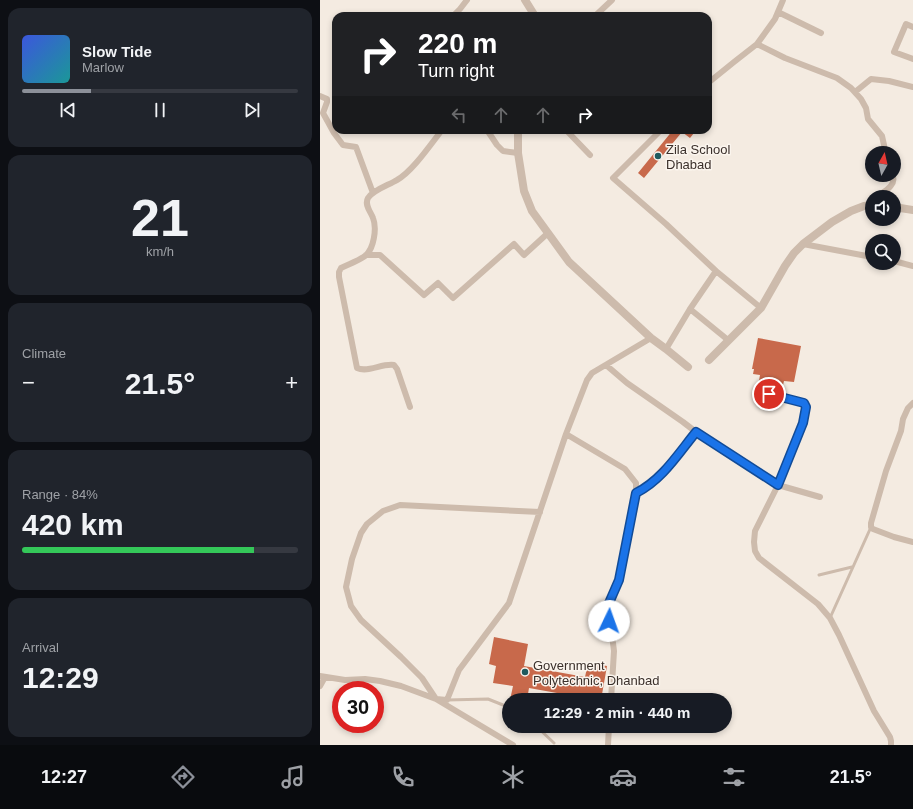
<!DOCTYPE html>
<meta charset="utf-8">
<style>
body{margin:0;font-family:Helvetica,sans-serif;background:#20242c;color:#f1f3f6;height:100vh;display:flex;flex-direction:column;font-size:15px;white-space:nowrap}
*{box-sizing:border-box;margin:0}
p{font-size:13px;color:#9ea1a6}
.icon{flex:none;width:22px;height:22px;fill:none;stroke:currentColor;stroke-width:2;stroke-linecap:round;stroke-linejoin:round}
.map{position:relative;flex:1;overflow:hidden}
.side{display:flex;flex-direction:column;gap:8px;padding:8px;background:#0d0f14;width:320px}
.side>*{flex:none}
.guide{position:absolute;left:12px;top:12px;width:380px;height:122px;border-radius:12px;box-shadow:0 2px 6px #0003;background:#202124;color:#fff;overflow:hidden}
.needle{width:26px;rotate:8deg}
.controls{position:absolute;left:545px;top:146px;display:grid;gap:8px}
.controls a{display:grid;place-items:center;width:36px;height:36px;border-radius:50%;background:#171b24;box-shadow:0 2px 6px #0003;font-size:20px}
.speed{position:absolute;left:12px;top:681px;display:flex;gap:8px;font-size:20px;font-weight:700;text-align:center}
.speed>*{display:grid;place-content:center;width:52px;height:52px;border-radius:50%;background:#171b24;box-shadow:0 2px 6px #0003;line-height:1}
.speed .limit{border:6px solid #d22;background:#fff;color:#111}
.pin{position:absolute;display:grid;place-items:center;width:34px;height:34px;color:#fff;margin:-17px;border:2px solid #fff;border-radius:50%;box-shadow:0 1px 4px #0007}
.me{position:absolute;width:44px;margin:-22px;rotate:3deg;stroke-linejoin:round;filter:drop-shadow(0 0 3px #0008)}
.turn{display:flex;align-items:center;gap:14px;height:84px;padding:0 20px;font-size:18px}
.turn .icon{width:52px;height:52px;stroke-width:2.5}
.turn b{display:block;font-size:28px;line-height:34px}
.lanes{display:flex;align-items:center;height:38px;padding:0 20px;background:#0003;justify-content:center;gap:20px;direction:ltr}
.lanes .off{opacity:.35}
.big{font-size:30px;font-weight:700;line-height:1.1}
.side .widget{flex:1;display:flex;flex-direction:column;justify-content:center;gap:6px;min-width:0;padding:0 14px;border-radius:12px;background:#20242c}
.side .dial{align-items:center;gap:0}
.dial b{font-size:52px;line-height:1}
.song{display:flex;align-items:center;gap:12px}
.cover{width:48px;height:48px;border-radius:6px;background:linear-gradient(135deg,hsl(230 70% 55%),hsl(180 70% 35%))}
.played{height:4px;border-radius:2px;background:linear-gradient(90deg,#8c9099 25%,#363941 25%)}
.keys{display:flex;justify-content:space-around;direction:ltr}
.heat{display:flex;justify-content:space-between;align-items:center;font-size:22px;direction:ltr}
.charge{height:6px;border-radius:3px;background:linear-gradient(90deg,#34c759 84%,#363941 0)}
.trip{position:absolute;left:182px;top:693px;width:230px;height:40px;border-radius:20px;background:#171b24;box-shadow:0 2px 6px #0003;font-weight:700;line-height:40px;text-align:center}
.menu{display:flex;height:64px;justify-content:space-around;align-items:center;background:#090b0e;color:#9ea1a6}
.menu .icon{width:28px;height:28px}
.menu .active{color:#8c9099}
.menu b{font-size:18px;color:#f1f3f6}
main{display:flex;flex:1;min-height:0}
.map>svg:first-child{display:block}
.building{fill:#c8694b}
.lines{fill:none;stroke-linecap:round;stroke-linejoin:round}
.service{stroke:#cdbbac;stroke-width:3}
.minor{stroke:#cdbbac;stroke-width:6}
.tertiary{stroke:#cdbbac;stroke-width:8}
.route-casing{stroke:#114b97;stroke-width:10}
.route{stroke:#1a73e8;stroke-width:7}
.poi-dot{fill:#1f5a5e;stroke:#fbf5ee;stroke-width:1.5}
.labels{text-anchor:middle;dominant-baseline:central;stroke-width:3;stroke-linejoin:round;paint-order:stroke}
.poi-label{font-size:13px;fill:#3b302b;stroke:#fbf5ee;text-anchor:start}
</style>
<main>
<section class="side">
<div class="widget">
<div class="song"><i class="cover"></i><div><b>Slow Tide</b><p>Marlow</p></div></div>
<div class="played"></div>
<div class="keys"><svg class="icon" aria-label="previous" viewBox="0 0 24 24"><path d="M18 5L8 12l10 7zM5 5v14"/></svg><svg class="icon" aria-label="pause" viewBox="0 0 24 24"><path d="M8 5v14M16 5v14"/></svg><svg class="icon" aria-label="next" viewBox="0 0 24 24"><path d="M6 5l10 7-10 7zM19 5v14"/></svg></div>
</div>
<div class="widget dial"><b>21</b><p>km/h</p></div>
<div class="widget"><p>Climate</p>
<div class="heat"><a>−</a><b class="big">21.5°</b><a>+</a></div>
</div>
<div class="widget"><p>Range · 84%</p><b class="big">420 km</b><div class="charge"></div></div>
<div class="widget"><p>Arrival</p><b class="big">12:29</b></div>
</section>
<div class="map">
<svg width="593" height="745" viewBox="0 0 593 745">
<rect width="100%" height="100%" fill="#f4ebe1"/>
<!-- building -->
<path class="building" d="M353 130H370L374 133 370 138 362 132 324 178 318 173Z
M438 338 481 346 474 382 464 381 463 385 439 381 440 375 433 374 434 369H432Z
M174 637 208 644 204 666 265 677 268 663 287 666 281 700H276L209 688 207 700H190L193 686 173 683 176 666 169 664Z"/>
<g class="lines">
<!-- service -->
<path class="service" d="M499 575 532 567
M510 618 551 527
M127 700 168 699 183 705 189 709
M216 726 234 743"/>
<!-- minor -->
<path class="minor" d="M458 12 501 33
M133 16 140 9 147 0
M275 16 292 0
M593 27 586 24 574 52 593 59
M437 44 465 58 517 78 531 88 541 99 546 108 548 119 562 136 564 145 565 153
M388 83 414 62 437 44 455 19 463 0
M535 92 551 79 569 81 593 87
M0 96 7 99V102L3 113 14 133 23 145 36 147 53 193
M167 130 177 145 183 151 198 153
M246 130 270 155
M341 130 293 178 346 224 396 271 441 308
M556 197C563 192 578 185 572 175
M483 244 552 257
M46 255H60L104 295 118 283 133 298 194 244 204 255 228 233
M574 261 593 266
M370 309 408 340
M346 349 370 309 396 271
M286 365 307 383 363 422 376 432 458 485 500 497
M449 394 484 403 486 407 483 423 458 485 435 531 434 542 435 551 439 558 498 604 510 618 519 635 554 711 570 737 571 741V745
M593 403 588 408 583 419 581 431 566 471 551 523V527L553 529 574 537 593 542
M90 407 77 369 74 365C62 363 48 373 37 368L19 277V272L21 268C29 264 38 261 45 256 54 249 57 228 53 218 51 212 44 205 48 198 53 190 69 185 77 180 92 172 111 144 122 130
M246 434 305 469 316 483V493L299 580 289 603 288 612 289 621 292 635 294 651 291 700
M316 493C342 480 358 453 376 432
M0 676 25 680 45 679 60 681 81 686 116 699 127 700 139 670 189 603 246 434 267 380 272 373 331 338
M0 686 5 677
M193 745 116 699 102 678 81 657 41 620 31 606 26 587 32 559 41 533 47 524 63 511 80 505 220 512
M288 745 289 726"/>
<!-- tertiary -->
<path class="tertiary" d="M205 0 215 16
M198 130V153L204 191 212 211 249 262 331 338 346 349 368 367
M574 207 593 210
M389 360 441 308 465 266 474 253 483 244 512 222 531 211 544 206 552 205"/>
</g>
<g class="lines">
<!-- route casing -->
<g class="route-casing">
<path id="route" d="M289 621 288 612 289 603 299 580 316 493C342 480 358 454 376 432L458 485 483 423 486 407 484 403 449 394"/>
</g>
<!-- route -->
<use href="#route" class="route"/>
</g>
<!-- markers -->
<g class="poi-dot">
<circle cx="338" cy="156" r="4"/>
<circle cx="205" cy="672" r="4"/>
</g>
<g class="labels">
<!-- poi labels -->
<g class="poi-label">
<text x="346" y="149">Zila School<tspan x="346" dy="15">Dhabad</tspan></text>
<text x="213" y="665">Government<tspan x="213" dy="15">Polytechnic, Dhanbad</tspan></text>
</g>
</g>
</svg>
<div class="controls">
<a><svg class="needle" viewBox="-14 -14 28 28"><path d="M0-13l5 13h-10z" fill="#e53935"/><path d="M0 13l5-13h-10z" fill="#9ea1a6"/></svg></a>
<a><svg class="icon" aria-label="sound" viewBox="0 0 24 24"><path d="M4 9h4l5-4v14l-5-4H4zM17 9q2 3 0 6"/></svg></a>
<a><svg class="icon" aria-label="search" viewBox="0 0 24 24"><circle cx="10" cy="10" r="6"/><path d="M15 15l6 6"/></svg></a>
</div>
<div class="speed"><div class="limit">30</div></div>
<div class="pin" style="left:449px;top:394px;background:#d93025"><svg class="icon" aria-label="arrive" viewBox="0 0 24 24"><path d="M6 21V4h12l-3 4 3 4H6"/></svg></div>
<svg class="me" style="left:289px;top:621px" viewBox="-20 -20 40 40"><circle r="19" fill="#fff"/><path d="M0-13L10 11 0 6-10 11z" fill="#1a73e8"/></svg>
<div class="trip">12:29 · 2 min · 440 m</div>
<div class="guide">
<div class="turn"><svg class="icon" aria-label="right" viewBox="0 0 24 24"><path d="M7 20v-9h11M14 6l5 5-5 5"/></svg><div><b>220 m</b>Turn right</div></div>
<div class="lanes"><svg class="icon off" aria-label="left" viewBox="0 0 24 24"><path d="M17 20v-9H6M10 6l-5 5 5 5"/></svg><svg class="icon off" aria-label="ahead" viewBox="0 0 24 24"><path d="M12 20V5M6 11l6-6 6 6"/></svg><svg class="icon off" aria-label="ahead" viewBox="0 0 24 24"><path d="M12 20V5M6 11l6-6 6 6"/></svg><svg class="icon" aria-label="right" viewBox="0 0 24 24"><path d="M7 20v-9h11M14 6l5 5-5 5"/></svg></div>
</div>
</div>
</main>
<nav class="menu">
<b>12:27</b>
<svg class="icon active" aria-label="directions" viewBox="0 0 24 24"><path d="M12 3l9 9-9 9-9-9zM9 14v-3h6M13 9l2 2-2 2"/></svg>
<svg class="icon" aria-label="music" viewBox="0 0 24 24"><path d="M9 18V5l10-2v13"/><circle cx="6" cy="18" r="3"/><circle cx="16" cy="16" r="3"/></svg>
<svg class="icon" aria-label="phone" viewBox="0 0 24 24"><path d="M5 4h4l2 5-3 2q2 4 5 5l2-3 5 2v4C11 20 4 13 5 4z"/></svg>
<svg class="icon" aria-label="climate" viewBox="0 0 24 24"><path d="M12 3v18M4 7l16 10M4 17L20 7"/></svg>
<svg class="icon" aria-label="car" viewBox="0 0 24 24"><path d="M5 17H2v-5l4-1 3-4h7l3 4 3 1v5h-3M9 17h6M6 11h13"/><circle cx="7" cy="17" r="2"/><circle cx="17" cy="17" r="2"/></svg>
<svg class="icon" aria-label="filters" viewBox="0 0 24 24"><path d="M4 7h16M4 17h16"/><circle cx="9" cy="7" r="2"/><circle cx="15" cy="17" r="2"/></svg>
<b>21.5°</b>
</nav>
